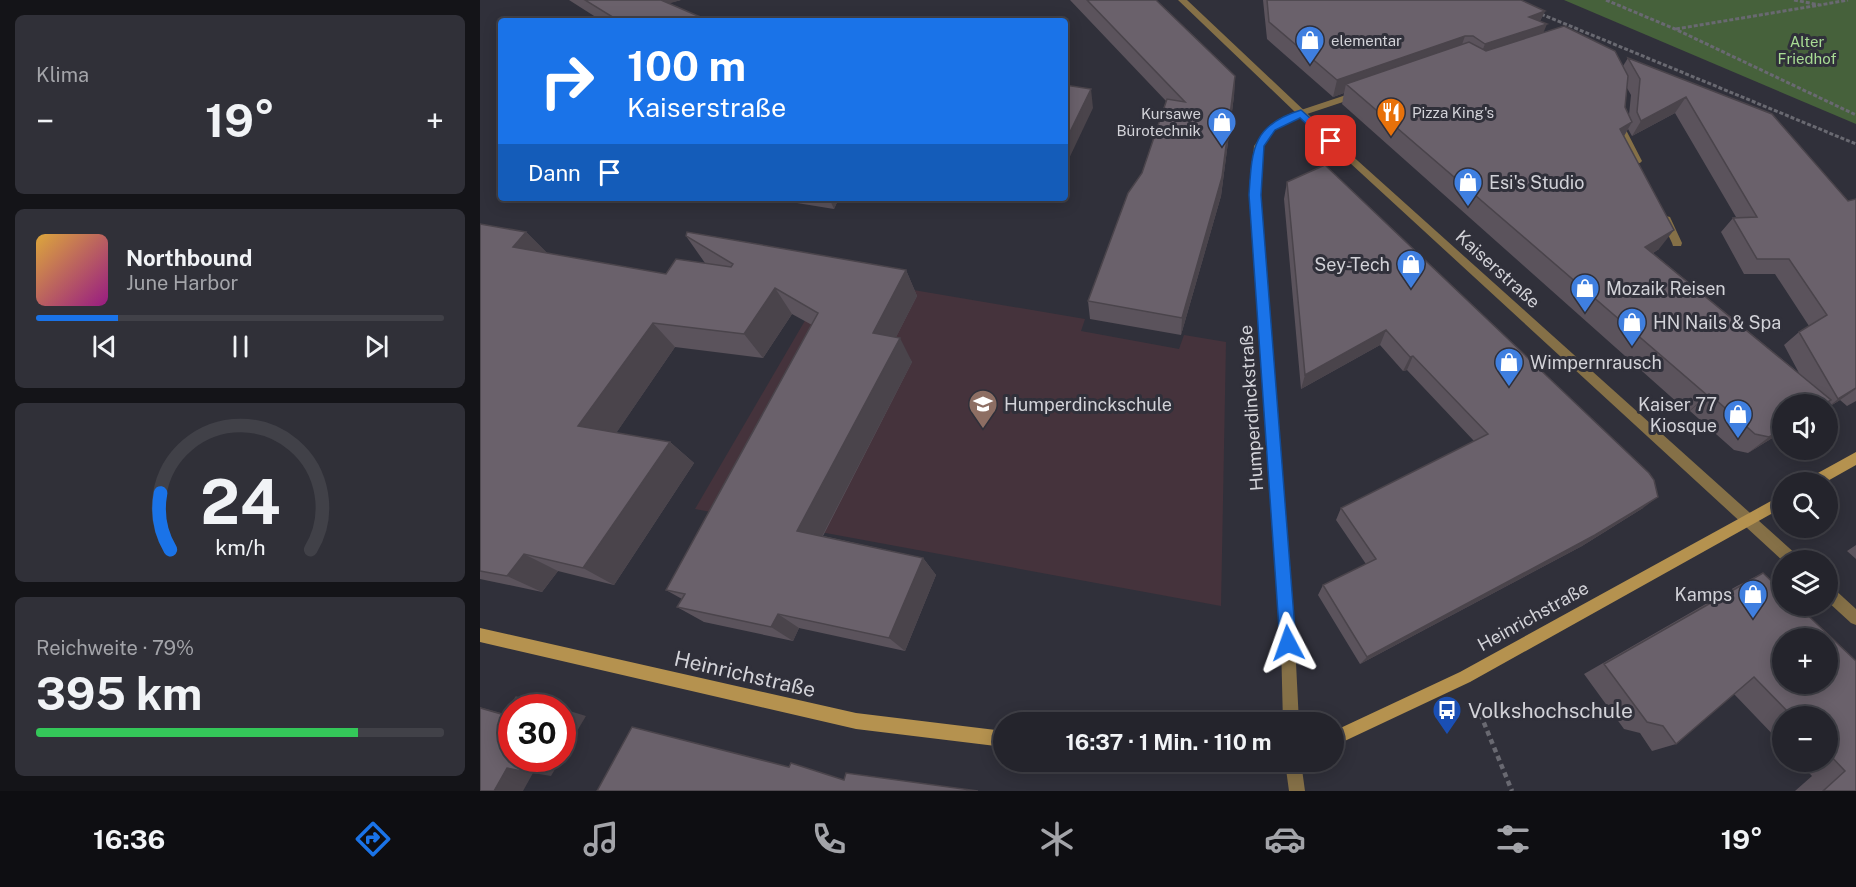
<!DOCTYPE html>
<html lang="de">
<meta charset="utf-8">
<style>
body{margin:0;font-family:"Public Sans",sans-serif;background:#303038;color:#f1f3f6;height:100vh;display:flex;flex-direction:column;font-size:22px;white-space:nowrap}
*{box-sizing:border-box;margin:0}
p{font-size:20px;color:#a3a4a9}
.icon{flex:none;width:33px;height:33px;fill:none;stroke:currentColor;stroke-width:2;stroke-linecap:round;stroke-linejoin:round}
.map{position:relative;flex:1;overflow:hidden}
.drawer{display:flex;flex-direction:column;gap:15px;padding:15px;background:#141418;width:480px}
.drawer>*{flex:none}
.banner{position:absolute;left:18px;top:18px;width:570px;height:183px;border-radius:6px;box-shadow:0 3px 15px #0003,0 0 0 2px #414148;background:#1a73e8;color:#fff;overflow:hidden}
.fabs{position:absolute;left:1292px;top:394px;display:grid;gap:12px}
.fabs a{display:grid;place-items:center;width:66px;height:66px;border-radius:50%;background:#24242c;box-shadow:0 3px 15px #0003,0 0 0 2px #414148;font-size:30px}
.speed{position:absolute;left:18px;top:694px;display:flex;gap:12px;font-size:30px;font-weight:700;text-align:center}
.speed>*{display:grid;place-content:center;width:78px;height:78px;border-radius:50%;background:#24242c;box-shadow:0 3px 15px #0003,0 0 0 2px #414148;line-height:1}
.speed .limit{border:9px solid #d22;background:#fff;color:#111}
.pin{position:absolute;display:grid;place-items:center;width:51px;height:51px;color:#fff;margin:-26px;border-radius:12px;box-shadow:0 3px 9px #0006}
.me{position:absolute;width:66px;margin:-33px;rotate:356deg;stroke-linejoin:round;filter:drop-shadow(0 0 4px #0008)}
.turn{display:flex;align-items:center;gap:21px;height:126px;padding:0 30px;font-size:27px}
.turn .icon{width:78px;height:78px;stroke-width:2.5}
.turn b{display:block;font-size:42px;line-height:51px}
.then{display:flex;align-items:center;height:57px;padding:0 30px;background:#0003;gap:12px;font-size:22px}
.big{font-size:45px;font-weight:700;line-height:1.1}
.drawer .card{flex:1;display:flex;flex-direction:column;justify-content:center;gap:9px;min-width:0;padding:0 21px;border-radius:9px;background:#303038}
.drawer .dial{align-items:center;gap:0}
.dial svg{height:156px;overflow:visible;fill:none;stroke:#414148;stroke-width:7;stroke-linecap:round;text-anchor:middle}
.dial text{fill:#f1f3f6;stroke:none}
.song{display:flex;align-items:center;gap:18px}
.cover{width:72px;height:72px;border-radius:9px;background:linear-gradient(135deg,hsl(40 70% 55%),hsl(310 70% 35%))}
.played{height:6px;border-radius:3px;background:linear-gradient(90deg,#1a73e8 20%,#414148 20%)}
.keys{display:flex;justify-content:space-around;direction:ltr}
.heat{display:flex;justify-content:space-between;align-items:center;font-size:33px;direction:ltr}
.charge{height:9px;border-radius:4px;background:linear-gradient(90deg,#34c759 79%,#414148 0)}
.trip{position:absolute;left:513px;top:712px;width:351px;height:60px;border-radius:30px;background:#24242c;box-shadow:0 3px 15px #0003,0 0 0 2px #414148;font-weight:700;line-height:60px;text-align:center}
.tab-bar{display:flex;height:96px;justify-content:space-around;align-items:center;background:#0e0e12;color:#a3a4a9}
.tab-bar .icon{width:42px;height:42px}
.tab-bar .active{color:#1a73e8}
.tab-bar b{font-size:27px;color:#f1f3f6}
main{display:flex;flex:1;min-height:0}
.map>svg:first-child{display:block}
.education{fill:#45333c}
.green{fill:#46613b}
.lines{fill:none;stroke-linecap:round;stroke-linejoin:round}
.path-far1{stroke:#696971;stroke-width:3;stroke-dasharray:4 2;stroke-linecap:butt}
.path{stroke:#696971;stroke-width:4.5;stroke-dasharray:5 4;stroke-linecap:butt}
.lane{fill:#857047;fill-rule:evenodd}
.street{fill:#857047;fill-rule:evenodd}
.secondary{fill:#b5924f;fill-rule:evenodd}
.wall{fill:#5b535c;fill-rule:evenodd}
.shaded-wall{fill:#4a444b}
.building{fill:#6a616b;stroke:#4a444b;stroke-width:1.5;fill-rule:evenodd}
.route{fill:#1a73e8;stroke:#114b97;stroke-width:1.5}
.labels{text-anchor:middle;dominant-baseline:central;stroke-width:6;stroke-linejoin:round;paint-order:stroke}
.far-poi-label{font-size:15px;fill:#d2d2d8;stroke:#30303a;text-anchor:start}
.far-park-label{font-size:15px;fill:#a8dc94;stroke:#30303a}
.poi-label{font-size:18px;fill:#d2d2d8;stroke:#30303a;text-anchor:start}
.street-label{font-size:18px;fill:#d2d2d8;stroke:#30303a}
.near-street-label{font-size:21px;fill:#d2d2d8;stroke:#30303a}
.near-poi-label{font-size:21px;fill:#d2d2d8;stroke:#30303a;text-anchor:start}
</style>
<main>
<section class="drawer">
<div class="card"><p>Klima</p>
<div class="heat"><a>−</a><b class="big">19°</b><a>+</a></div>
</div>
<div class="card">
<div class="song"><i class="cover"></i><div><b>Northbound</b><p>June Harbor</p></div></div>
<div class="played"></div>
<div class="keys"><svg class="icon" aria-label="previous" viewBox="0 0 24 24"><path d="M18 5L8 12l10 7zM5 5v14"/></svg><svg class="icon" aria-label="pause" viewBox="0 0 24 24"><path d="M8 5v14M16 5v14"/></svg><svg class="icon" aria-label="next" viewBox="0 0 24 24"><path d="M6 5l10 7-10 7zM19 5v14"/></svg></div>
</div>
<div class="card dial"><svg viewBox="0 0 100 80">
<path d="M14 69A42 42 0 1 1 86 69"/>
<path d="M14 69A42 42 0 0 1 9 40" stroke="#1a73e8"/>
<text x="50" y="56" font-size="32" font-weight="700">24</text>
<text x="50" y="72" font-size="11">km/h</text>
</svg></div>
<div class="card"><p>Reichweite · 79%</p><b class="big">395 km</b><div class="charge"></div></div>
</section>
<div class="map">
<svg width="1376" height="791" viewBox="0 0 1376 791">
<rect width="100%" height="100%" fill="#30303a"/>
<!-- education -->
<path class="education" d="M351 276 605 319 601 331 699 349 704 335 746 342 741 606 215 509Z"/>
<!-- green -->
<path class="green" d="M1084 0H1376V124Z"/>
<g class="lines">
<!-- path-far1 -->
<path class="path-far1" d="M1126 0 1195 29 1376 115
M1314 0 1340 5 1368 0
M1061 14 1376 144
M1196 29 1340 5"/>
<!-- path -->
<path class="path" d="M997 706 1032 791"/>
<!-- lane -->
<path class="lane" d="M878 91 881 92V96L821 116 816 113 818 111Z
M1141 120 1146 123 1145 128 1162 161 1160 163H1154L1135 128 1138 121Z
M1186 216 1190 217 1202 243 1201 246H1193L1192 243 1181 220Z"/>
<!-- street -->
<path class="street" d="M698 0H707L868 152 1318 556 1320 561H1303L820 117 795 130 784 146 780 195 815 643 819 723H803L801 643 770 195 774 146 789 126 815 112Z
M1347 585 1352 587 1376 609V625L1371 623 1347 601Z
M805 762H821L825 791H809Z"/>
<!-- secondary -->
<path class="secondary" d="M1376 452V465L1344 483H1326L1327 479Z
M1302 495V508L990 682 854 746V731L980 672Z
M0 628 376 713 524 731V747L376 729 0 642Z
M705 762H792L790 768C765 778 739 773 713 770L707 768Z"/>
</g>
<!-- wall -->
<path class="wall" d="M89 0H201L189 3 225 19 226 21H122Z
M590 0H676L755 76 754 96 741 196 701 335 610 319 608 301 662 173 686 101Z
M783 0H1041L1065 11 1060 21 1063 33 1143 66 1148 58 1368 201 1376 199V401L1367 406 1360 400 1347 408V405H1302V432L1268 453 1254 450 1210 411 1208 412 862 104 864 93 853 97 787 39ZM1147 88 1151 95 1149 115 1145 107ZM1195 113 1256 217 1253 218 1241 232 1264 274H1295L1329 326 1319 332 1304 345 1319 373 1173 253 1179 249 1144 136 1148 129 1152 136Z
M807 182 1163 508 1102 546 880 664 838 595 843 585 886 564 856 520 861 508 994 441 927 370 923 371 900 345 821 389 804 199Z
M286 198H359L354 209Z
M0 224 46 232 67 253 186 274 227 264 225 263 206 236 426 270 437 296 416 337 432 362 343 536 443 558 456 575 425 651 319 628 313 641 224 622 197 607 202 599 186 590 332 325 312 314 283 358 195 347 136 433 190 442 214 463 134 585 78 571 62 592 0 579Z
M1376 545V559L1367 551Z
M1283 573 1302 591V606H1318L1376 661V791H1315L1332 776 1319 762H1347V717H1302V744L1254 694 1196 744 1172 751 1160 733 1144 729 1104 674 1257 586ZM1302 639H1347V684H1302Z"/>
<!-- shaded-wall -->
<path class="shaded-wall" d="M165 0H201L170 9Z
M1065 11 1057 27 1067 24 1060 41 998 61 1005 44 1049 17Z
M985 36 979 53 866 84 864 93 853 97 857 80Z
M755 76 754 96 741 196 701 335 702 318Z
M611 89 613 108 585 167V142Z
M1206 97 1195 113 1152 136 1161 121Z
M1152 122 1140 143V129Z
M349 198H359L354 209Z
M1194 230 1179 249 1151 266 1165 247Z
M46 232 72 258 33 247Z
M426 270 437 296 406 357 393 333Z
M295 288 312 314 283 358 264 334Z
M173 323 195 347 126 448 98 426Z
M906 330 900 345 821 389 825 375Z
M420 338 432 362 336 548 317 531Z
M933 356 927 370 923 371 930 357Z
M1376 389 1360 400 1347 408 1358 399Z
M1229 394 1210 411 1208 412 1227 395Z
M1302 429V432L1268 453 1289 437Z
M190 442 214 463 134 585 103 568Z
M1178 497 1163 508 1102 546 880 664 887 657Z
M44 554 78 571 62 592 27 576Z
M443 558 456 575 425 651 409 638Z
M298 614 319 628 313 641 291 627Z
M0 707 32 716V717L0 708Z
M83 709 106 716 82 756V710Z
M53 759H81L71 776 53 773 43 791H14L27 768Z"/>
<!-- building -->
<path class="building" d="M105 0H181L225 19 222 21H139Z
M607 0H676L755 76 742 177 702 318 608 301 648 193 662 173 687 99 705 102Z
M787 0H1041L1065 11 1049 17 1067 24 1005 44 993 36H985L857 80 789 22Z
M1084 26 1135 51 1148 76 1145 107 1152 122 1140 129 1194 230 1165 247 1351 400 1343 405H1302V429L1289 437 1275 434 1229 394 1227 395 866 84 989 42 1006 51Z
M1148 58 1292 114 1368 201 1376 199V388L1358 399 1319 332 1347 315 1309 259H1277L1253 218 1277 217 1206 97 1161 121 1157 112 1160 79Z
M585 85 611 89 585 142Z
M845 165 1169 473 1174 480 1178 497 1115 535 887 657 843 585 896 559 861 508 1008 434 933 356 930 357 906 330 825 375 807 182Z
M0 224 46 232 33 247 186 274 196 259 251 267 253 264 206 236 207 232 426 270 393 333 420 338 317 531 443 558 409 638 298 614 291 627 197 607 205 594 186 590 338 313 295 288 264 334 173 323 98 426 190 442 103 568 44 554 27 576 0 571Z
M1283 573 1302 591V606H1318L1376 661V791H1343L1365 771 1347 752V717H1313L1274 677 1196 744 1183 726 1167 722 1124 664ZM1302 639H1347V684H1302Z
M36 697 78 708H32V759H53L46 772 27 768 14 791H0V708L25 715Z
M152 727 309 767 311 763 364 780 366 773 498 791H117Z"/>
<!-- route -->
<path class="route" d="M821 110 856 141 851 144 847 143 820 118 795 130 784 146 781 195 816 643 814 649 808 651 802 649 800 643 769 195C772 149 772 125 821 110Z"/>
<!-- icons -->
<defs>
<g id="shop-pin" transform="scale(1.5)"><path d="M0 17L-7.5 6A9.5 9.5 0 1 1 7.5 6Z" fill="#3f7fe0" stroke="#30303a"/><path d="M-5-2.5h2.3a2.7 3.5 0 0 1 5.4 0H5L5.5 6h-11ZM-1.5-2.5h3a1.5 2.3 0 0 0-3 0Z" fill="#fff"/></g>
<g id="restaurant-pin" transform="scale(1.5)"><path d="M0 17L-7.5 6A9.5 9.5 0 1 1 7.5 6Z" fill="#e8710a" stroke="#30303a"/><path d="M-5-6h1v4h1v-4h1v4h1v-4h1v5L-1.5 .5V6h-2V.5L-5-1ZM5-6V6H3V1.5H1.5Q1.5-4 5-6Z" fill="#fff"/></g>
<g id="school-pin" transform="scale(1.5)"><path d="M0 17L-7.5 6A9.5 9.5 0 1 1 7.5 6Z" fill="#8d6e63" stroke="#30303a"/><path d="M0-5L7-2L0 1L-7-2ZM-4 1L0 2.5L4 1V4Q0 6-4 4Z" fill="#fff"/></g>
<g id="bus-pin" transform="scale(1.5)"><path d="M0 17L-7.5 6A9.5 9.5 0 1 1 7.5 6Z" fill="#1a4fb4" stroke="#30303a"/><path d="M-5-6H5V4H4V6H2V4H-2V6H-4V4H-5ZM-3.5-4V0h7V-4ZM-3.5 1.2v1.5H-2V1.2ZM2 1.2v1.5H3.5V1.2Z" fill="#fff"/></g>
</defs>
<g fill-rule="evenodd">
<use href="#shop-pin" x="830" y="40"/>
<use href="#restaurant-pin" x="911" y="112"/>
<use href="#shop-pin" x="742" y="122"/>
<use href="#shop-pin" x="988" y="182"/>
<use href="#shop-pin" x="931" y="264"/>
<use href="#shop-pin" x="1105" y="288"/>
<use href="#shop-pin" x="1152" y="322"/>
<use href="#shop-pin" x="1029" y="362"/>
<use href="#school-pin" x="503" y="404"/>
<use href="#shop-pin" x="1258" y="414"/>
<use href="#shop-pin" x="1273" y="594"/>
<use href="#bus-pin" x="967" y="710"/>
</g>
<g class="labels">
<!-- far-poi labels -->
<g class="far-poi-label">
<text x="851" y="40">elementar</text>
<text x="932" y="112">Pizza King's</text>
<text x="721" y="113" text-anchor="end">Kursawe<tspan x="721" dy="17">Bürotechnik</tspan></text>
</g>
<!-- far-park labels -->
<g class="far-park-label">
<text x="1327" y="41">Alter<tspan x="1327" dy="17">Friedhof</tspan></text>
</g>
<!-- poi labels -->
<g class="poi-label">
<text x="1009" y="182">Esi's Studio</text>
<text x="910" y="264" text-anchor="end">Sey-Tech</text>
<text x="1126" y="288">Mozaik Reisen</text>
<text x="1173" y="322">HN Nails &amp; Spa</text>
<text x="1050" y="362">Wimpernrausch</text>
<text x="524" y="404">Humperdinckschule</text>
<text x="1237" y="404" text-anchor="end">Kaiser 77<tspan x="1237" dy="21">Kiosque</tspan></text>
<text x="1252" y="594" text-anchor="end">Kamps</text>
</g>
<!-- street labels -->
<g class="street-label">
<text transform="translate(1018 269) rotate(42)">Kaiserstraße</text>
<text transform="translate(771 408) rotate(-94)">Humperdinckstraße</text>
<text transform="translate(1053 616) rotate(-29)">Heinrichstraße</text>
</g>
<!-- near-street labels -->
<g class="near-street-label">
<text transform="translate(265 674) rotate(13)">Heinrichstraße</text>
</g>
<!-- near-poi labels -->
<g class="near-poi-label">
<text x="988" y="710">Volkshochschule</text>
</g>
</g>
</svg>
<div class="fabs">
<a><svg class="icon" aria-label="sound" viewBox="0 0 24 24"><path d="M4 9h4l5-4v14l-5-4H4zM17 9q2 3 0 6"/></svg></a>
<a><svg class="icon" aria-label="search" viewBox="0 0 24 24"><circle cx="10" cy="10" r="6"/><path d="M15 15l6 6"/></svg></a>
<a><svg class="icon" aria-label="layers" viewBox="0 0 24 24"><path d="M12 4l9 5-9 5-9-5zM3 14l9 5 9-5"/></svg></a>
<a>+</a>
<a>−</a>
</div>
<div class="speed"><div class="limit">30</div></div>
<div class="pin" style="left:851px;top:141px;background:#d93025"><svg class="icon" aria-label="arrive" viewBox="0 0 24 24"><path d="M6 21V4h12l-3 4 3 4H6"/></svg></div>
<svg class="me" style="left:808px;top:643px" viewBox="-20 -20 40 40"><path d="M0-17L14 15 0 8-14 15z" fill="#1a73e8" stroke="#fff" stroke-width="4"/></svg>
<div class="trip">16:37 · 1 Min. · 110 m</div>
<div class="banner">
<div class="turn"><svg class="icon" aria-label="right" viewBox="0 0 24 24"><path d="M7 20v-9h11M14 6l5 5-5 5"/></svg><div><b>100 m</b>Kaiserstraße</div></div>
<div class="then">Dann<svg class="icon" aria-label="arrive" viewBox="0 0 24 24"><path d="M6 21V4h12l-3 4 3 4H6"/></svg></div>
</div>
</div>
</main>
<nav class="tab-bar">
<b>16:36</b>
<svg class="icon active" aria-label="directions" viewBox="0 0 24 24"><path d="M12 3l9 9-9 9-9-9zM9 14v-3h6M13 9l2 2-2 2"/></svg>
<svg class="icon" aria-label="music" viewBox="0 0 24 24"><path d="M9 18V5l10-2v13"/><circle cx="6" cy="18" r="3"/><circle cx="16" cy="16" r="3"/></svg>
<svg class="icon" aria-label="phone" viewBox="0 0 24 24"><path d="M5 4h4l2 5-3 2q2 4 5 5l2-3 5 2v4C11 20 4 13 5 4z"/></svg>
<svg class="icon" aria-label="climate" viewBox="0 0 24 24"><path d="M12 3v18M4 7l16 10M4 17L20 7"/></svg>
<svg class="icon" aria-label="car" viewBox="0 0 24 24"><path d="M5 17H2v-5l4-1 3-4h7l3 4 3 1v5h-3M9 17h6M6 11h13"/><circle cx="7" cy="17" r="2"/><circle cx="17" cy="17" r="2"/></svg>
<svg class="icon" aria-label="filters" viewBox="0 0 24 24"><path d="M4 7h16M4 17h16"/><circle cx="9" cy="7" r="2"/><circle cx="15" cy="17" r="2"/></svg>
<b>19°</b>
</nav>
